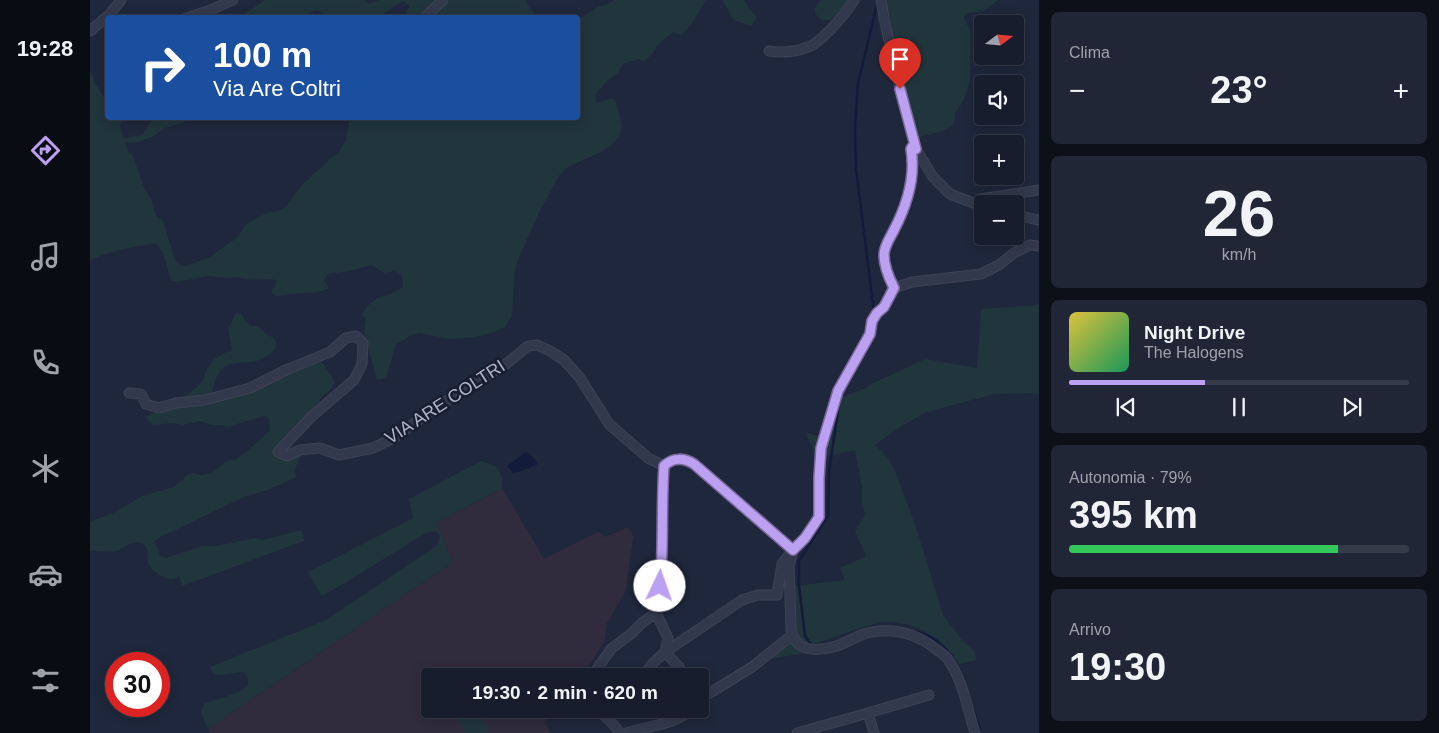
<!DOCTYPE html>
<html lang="it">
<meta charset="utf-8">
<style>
body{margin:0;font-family:Arial,sans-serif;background:#202635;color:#f1f3f6;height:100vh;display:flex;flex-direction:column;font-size:19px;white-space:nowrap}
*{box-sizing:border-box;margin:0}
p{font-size:16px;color:#9ea2aa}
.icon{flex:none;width:28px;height:28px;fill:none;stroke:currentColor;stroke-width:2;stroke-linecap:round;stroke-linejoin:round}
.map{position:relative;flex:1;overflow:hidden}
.panel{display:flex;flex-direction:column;gap:12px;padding:12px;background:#0d1019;width:400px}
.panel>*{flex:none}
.banner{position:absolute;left:15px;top:15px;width:475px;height:105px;border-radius:5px;box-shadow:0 2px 12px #0003,0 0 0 1px #363b49;background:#1a4fa0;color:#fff;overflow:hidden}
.needle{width:32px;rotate:74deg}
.controls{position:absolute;left:884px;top:15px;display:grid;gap:10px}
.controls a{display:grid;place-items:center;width:50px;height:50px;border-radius:5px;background:#171d2d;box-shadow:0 2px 12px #0003,0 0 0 1px #363b49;font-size:25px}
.speed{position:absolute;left:15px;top:652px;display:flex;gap:10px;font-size:25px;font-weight:700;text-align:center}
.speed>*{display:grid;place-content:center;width:65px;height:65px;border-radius:50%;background:#171d2d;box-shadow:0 2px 12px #0003,0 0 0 1px #363b49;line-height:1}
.speed .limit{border:8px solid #d22;background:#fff;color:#111}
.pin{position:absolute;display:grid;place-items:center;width:42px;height:42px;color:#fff;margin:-51px -21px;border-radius:50% 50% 50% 0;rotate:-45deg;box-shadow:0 0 5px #0007}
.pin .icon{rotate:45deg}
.me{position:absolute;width:55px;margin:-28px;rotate:3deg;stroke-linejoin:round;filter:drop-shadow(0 0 4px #0008)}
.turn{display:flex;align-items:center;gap:18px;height:105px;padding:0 25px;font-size:22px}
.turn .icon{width:65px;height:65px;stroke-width:2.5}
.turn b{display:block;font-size:35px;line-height:42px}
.big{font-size:38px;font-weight:800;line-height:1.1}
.panel .tile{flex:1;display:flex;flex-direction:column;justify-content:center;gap:8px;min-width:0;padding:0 18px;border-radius:8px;background:#202635}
.panel .dial{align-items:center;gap:0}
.dial b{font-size:65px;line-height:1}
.song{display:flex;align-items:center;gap:15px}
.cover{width:60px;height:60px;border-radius:8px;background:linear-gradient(135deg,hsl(50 70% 55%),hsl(150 70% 35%))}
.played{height:5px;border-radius:2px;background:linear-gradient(90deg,#bca0f2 40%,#363b49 40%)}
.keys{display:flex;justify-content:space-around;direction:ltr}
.heat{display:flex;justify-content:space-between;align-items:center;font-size:28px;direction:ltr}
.charge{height:8px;border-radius:4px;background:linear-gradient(90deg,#34c759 79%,#363b49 0)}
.trip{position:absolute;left:331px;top:668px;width:288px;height:50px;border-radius:5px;background:#171d2d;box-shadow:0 2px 12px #0003,0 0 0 1px #363b49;font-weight:800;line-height:50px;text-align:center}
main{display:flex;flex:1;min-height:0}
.dock{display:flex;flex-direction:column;width:90px;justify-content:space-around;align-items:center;background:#090c12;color:#9ea2aa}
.dock .icon{width:35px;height:35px}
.dock .current{color:#bca0f2}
.dock b{font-size:22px;color:#f1f3f6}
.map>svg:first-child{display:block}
.medical{fill:#312c3d}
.green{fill:#21353d}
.water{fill:#121c3a}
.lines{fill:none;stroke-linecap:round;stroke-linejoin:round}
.stream{stroke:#121c3a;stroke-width:2.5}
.minor-casing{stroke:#3d4255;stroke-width:11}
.minor{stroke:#33394c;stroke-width:9}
.route-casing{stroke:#7a689d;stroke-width:12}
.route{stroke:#bca0f2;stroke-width:9}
.labels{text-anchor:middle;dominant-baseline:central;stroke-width:5;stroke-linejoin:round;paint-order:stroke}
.street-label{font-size:18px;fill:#aeb4c8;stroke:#191e31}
</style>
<main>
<nav class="dock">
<b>19:28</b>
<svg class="icon current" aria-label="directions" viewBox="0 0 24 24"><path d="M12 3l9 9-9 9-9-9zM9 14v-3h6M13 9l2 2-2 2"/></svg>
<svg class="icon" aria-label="music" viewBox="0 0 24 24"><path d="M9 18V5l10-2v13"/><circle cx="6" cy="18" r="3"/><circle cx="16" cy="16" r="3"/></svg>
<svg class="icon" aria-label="phone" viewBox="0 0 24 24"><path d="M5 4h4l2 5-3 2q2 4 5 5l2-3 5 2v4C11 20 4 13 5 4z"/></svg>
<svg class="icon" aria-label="climate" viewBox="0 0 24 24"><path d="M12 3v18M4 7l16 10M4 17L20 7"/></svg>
<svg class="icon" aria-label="car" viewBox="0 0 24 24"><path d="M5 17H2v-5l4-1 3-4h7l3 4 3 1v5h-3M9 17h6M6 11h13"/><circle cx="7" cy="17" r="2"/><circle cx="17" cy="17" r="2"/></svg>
<svg class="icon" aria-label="filters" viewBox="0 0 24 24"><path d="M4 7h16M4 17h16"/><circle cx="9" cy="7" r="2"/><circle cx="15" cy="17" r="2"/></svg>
</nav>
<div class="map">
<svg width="949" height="733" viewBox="0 0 949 733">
<rect width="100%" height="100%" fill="#1f273c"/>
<!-- medical -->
<path class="medical" d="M412 488 454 559 508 532 515 537 539 527 543 536 536 590 517 623 515 639 503 660 491 676H340V709H465L454 722 461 733H120L118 729 363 562 347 523Z"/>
<!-- green -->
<path class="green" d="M175 0H274L277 1 279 4 290 0H436L437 4 448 17 334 18 329 15 326 17H315L314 16 320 6 313 1 288 17H238L236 15 228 10 221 12 213 17 149 18Z
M524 0H616L603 22 592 35 583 32 569 44 559 57 554 61 548 59 533 64 528 73 518 80 505 95 506 103 523 98 526 103 532 125 530 135 522 145 511 152 476 168 470 174 451 209 429 257 425 269 422 316 416 326 405 332 386 337 359 339 330 333 322 335 306 344 296 378 287 380 274 332 276 318 272 315C283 293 297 299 313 287L311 274 304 271 294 273 282 265 259 271 238 274 234 280 239 288C222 296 204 292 186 296L181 292 185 286 186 281 182 279 161 280 146 277 136 278 118 276 88 282 81 281 73 253 66 243 24 251 0 260V70L5 83 17 102 18 118H34L30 125 32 135 35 138 52 135 62 120 66 118H107L75 128 62 137 45 143 35 142 38 151 43 156 55 190 62 201 66 216 73 221 85 260 89 264 96 266 120 257 148 237 154 227 160 222 175 214 188 211 196 207 201 199 213 184 239 160 248 153 256 140 260 118H488V20L508 7 516 5Z
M632 0H653L667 17 662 26C638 21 643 16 632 0Z
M732 0H760L740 20H732C722 14 723 6 732 0Z
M792 0H908L894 11 877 13 874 17 876 23 881 31 880 81 874 100 865 113 864 124C853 134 842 132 829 138L826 135 800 39C803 21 801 16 792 0Z
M949 305V394L940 393 904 394 837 412 810 427 785 445 798 458 805 471 827 530 853 615 872 640 885 652 886 660 869 664C852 637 824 620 792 622 787 623 782 625 777 626 760 631 743 638 726 643 714 646 713 642 704 633V586L755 580 750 568 776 556 765 531 775 515 772 504V487L765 450 726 458 716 433 740 438 752 397 776 388 779 385 835 359 887 368 891 309Z
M145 313 151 314 160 326H168L176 334 184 338 187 346C163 381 129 339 122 397L223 362 233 363C237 372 242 374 245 383L239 391 233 396 220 412 184 450 187 457C195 454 204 451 211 455L205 469 206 477 178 490 154 497 81 532 71 536 64 542 68 549 70 556 76 558 113 546H127L166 538 172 540 212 530 214 541 92 586 89 576C87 577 84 579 82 579 74 580 63 572 59 565 56 558 60 548 53 544 43 539 35 548 27 551 19 553 8 550 0 551V522L25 512 52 496 84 487 99 474 104 473 111 475 122 473 135 462 146 459 155 453 180 430 179 420 176 416 156 421 139 427 130 425H121L110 421 93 425 83 423 63 425 55 417 82 405 101 392 112 382 117 369 123 360 136 352 142 351 138 327 141 324Z
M391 461 407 467 412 478V488L347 523 363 562 118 729 111 713 114 704 150 692 158 685V678L153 672 130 675 123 674 120 667 236 620 346 546 350 537 347 531 336 533 255 583 232 596 218 572 323 518 319 499Z
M700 638 715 653 675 660Z
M360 709H386L399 730 395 733H375Z"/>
<!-- water -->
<path class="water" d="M436 452 439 453 447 462V465C438 467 432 472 423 473L417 466Z"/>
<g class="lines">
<!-- stream -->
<path class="stream" d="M784 312 766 169 765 127 768 83 788 1
M821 631C849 635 866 656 874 681
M722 646 715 636 709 586V561L738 516 739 471 750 398
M882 705 890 729"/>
<!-- minor casing -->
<g class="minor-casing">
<path id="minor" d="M791 0 794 18 810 89 826 149 843 177 860 194 886 204
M96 18 118 11 143 0
M334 18 353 0
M0 31 20 14 31 0
M679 51C692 53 705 52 718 47 731 43 757 12 764 0
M892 211 888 208 886 204 890 199 949 190
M925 215 949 220
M804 288 822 282 891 274 909 265 924 253 940 245 949 246
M39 393 51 394 56 404 69 408 86 403 115 400 160 388 196 370 240 352 256 338 266 336 273 343 272 364 264 380 221 417 188 452 197 456 210 450 230 448 249 455 283 448 304 438 342 410 416 364 438 346 447 345 460 351 474 360 490 378 519 424 558 458 574 466
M702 555 699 566 701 630C705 651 725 652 743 647 756 644 768 634 782 632 805 628 827 634 846 649 850 652 854 655 857 658 872 677 878 710 885 733
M566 613C575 565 570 515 574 466 583 457 594 458 604 464L703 550
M566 613 578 638 575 652
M575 652 589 667 595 676
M502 676 521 649 542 633 553 622 566 613
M554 676 562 664 575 652 652 600 668 595H687L692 564 703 550 715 538 729 517V478L731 448 748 391 780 334 782 321 787 313 794 307 804 288C799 278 794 267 794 255 794 246 800 238 804 230 817 204 826 179 821 149L822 147 826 149
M610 699 662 667 702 635
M507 709C514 717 526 724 529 733
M537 733C556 726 587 725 601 709
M707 733 778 713
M784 733 778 713 839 695"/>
</g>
<!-- minor -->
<use href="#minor" class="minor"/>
</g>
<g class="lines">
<!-- route casing -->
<g class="route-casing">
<path id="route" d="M570 586C574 546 571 506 574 466 583 457 594 458 604 464L703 550 715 538 729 517V478L731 448 748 391 780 334 782 321 787 313 794 307 804 288C799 278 794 267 794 255 794 246 800 238 804 230 817 205 826 178 821 149L822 147 826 149 810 89"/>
</g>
<!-- route -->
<use href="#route" class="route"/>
</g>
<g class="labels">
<!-- street labels -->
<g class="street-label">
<text transform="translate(355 402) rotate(-33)">VIA ARE COLTRI</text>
</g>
</g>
</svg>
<div class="controls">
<a><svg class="needle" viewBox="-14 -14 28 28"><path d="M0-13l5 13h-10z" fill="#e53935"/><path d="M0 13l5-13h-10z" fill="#9ea2aa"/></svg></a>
<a><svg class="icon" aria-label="sound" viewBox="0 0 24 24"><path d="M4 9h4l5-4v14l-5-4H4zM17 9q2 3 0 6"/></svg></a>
<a>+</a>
<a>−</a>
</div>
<div class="speed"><div class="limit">30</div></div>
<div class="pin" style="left:810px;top:89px;background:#d93025"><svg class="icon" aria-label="arrive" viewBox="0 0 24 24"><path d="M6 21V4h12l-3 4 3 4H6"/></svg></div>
<svg class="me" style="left:570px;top:586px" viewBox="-20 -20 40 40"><circle r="19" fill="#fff"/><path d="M0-13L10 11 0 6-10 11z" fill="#bca0f2"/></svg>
<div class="trip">19:30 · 2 min · 620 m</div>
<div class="banner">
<div class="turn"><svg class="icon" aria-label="right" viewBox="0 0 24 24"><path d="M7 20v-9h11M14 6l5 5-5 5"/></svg><div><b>100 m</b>Via Are Coltri</div></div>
</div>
</div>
<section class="panel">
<div class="tile"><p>Clima</p>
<div class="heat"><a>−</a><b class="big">23°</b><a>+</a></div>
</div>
<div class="tile dial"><b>26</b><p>km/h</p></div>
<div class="tile">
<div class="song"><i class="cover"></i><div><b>Night Drive</b><p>The Halogens</p></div></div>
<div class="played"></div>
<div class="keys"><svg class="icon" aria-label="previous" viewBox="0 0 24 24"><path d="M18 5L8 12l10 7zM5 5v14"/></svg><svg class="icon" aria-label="pause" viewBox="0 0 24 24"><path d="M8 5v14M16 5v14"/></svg><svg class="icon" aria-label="next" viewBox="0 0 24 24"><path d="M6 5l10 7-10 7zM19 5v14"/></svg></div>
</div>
<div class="tile"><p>Autonomia · 79%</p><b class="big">395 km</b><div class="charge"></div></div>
<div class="tile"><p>Arrivo</p><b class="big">19:30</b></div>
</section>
</main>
